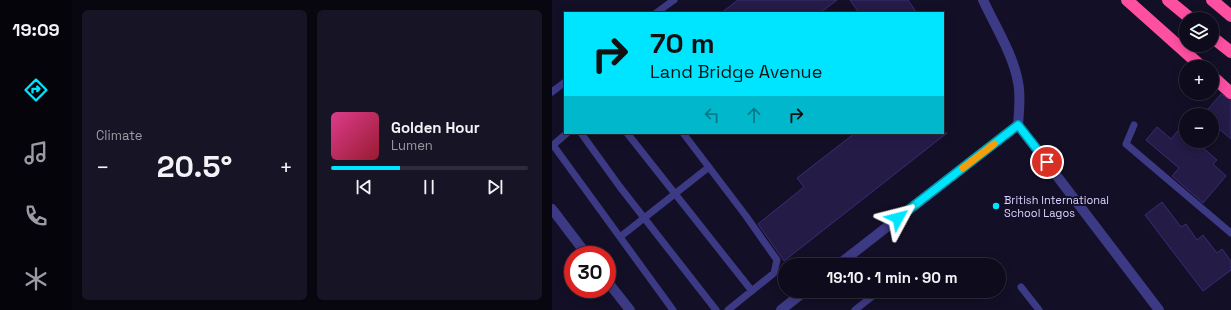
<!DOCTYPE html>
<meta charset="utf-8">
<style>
body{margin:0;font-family:"Space Grotesk",sans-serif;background:#171425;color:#f1f3f6;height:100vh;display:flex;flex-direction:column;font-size:15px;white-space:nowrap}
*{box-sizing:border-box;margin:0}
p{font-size:13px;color:#9b9ba3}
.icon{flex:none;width:22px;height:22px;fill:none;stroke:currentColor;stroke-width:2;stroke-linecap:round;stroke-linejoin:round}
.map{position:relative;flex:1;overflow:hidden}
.drawer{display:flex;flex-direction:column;gap:10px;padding:10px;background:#08060f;width:480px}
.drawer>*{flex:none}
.guide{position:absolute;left:12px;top:12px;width:380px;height:122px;border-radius:0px;box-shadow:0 2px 10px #0003,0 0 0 1px #2e2b3b;background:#00e5ff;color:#111;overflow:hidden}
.fabs{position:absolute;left:627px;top:12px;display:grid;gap:8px}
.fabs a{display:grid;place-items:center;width:40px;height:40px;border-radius:50%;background:#0e0b1c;box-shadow:0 2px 10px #0003,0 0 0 1px #2e2b3b;font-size:20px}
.speed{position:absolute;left:12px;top:246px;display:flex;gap:8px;font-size:20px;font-weight:700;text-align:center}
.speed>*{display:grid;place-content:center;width:52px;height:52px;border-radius:50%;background:#0e0b1c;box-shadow:0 2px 10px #0003,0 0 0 1px #2e2b3b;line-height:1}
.speed .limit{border:6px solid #d22;background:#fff;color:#111}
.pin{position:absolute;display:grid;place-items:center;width:34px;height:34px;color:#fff;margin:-17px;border:2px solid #fff;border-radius:50%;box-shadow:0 1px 4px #0007}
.me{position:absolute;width:44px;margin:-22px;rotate:52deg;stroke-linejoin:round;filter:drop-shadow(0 0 3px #0008)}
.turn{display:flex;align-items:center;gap:14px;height:84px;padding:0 20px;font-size:18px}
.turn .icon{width:52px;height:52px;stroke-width:2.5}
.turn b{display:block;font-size:28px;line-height:34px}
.lanes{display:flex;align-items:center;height:38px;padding:0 20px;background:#0003;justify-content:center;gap:20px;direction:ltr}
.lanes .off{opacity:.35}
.big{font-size:30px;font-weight:800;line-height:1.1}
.drawer .card{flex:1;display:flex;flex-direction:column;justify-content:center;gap:6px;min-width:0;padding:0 14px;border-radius:6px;background:#171425}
.song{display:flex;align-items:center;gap:12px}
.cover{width:48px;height:48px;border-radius:6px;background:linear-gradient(135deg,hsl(330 70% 55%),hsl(350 70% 35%))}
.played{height:4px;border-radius:2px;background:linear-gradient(90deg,#00e5ff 35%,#2e2b3b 35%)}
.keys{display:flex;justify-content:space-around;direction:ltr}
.heat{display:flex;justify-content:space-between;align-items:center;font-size:22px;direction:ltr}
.drawer .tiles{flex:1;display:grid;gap:10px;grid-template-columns:repeat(2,1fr)}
.trip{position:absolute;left:226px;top:258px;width:228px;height:40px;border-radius:20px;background:#0e0b1c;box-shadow:0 2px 10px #0003,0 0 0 1px #2e2b3b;font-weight:800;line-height:40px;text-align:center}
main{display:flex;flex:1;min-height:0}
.tabs{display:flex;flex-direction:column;width:72px;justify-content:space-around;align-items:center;background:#06040b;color:#9b9ba3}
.tabs .icon{width:28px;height:28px}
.tabs .active{color:#00e5ff}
.tabs b{font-size:18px;color:#f1f3f6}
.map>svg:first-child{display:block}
.building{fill:#241b47;stroke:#3b2d73}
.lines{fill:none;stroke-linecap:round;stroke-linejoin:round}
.lane{stroke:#3d3a85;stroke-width:7}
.street{stroke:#3d3a85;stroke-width:10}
.highway{stroke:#ff4fa3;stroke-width:12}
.route-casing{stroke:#0095a6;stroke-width:10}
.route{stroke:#00e5ff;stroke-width:7}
.slow{stroke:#f59e0b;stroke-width:7}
.poi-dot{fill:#00e5ff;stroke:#130f26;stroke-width:1.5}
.labels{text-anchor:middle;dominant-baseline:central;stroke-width:4;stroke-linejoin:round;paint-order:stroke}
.poi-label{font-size:11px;fill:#d9d4ff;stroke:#130f26;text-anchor:start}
</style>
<main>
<nav class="tabs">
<b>19:09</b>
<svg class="icon active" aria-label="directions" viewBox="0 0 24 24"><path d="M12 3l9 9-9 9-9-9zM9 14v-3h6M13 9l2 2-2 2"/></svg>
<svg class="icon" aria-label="music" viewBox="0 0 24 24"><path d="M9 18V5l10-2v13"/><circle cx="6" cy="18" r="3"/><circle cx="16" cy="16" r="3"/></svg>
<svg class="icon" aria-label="phone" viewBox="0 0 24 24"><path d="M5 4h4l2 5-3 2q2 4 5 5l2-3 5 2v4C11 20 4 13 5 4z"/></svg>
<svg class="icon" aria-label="climate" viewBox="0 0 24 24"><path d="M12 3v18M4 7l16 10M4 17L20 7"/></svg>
</nav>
<section class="drawer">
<div class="tiles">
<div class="card"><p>Climate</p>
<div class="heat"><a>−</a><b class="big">20.5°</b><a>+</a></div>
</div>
<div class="card">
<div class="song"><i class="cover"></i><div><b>Golden Hour</b><p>Lumen</p></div></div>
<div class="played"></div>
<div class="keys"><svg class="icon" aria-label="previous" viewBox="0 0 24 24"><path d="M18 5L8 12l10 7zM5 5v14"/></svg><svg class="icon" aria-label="pause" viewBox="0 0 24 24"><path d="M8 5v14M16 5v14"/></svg><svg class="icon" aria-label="next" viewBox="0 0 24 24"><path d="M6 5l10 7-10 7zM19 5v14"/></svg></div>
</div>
</div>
</section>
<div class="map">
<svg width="679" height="310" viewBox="0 0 679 310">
<rect width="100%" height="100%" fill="#130f26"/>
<!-- building -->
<path class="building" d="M186 0H285L268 13H169Z
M298 0H356L365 13H307Z
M669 94 679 100V139L660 123V115H651Z
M634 121V141H643L665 160 661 164 674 176 651 203 620 176 627 168 594 140 605 127 619 139Z
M303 133H395L232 261 206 224 252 187 245 178Z
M610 202 629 227 634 224 645 240 651 235 665 253 670 249 679 261V270L651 291 593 215Z"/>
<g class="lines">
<!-- lane -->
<path class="lane" d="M104 13 122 0
M0 92 13 82
M582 125 574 144 679 233
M29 133 68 187 164 310
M75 133 200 291
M131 133 194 216 225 260 222 273 176 310
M1 145 121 310
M0 146 15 133
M68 237 157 167
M359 265 363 262
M469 287 487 310
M303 310 327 291"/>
<!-- street -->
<path class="street" d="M431 0C443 26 461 54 466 82 469 96 467 111 466 125
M466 125 607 310
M0 209 35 255
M286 265 466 125
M55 281 78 310
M229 310 253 291"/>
<!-- highway -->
<path class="highway" d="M575 0 650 67
M616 0 639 19
M660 0 679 16
M660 37 679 52
M660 76 679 93"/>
</g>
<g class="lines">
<!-- route casing -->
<g class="route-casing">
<path id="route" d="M346 218 466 125 495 162"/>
</g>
<!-- route -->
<use href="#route" class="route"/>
<!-- slow -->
<path class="slow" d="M411 168 442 144"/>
</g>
<!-- markers -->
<circle class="poi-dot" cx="444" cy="206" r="4"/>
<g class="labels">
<!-- poi labels -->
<g class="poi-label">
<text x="452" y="200">British International<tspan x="452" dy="13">School Lagos</tspan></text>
</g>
</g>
</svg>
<div class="fabs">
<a><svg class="icon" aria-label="layers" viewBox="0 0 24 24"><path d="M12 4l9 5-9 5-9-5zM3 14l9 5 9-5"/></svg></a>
<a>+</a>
<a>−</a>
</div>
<div class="speed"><div class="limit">30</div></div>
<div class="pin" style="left:495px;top:162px;background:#d93025"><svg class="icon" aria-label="arrive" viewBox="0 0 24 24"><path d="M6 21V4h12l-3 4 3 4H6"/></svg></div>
<svg class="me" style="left:346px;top:218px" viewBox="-20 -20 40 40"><path d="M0-17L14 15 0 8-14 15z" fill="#00e5ff" stroke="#fff" stroke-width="4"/></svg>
<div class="trip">19:10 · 1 min · 90 m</div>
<div class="guide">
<div class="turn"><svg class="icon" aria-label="right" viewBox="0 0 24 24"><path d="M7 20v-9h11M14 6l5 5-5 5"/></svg><div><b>70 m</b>Land Bridge Avenue</div></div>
<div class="lanes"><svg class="icon off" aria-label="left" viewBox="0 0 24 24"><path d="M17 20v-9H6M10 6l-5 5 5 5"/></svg><svg class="icon off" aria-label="ahead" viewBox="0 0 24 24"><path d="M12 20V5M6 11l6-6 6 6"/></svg><svg class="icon" aria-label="right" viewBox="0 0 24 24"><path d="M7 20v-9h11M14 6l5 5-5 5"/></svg></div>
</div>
</div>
</main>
